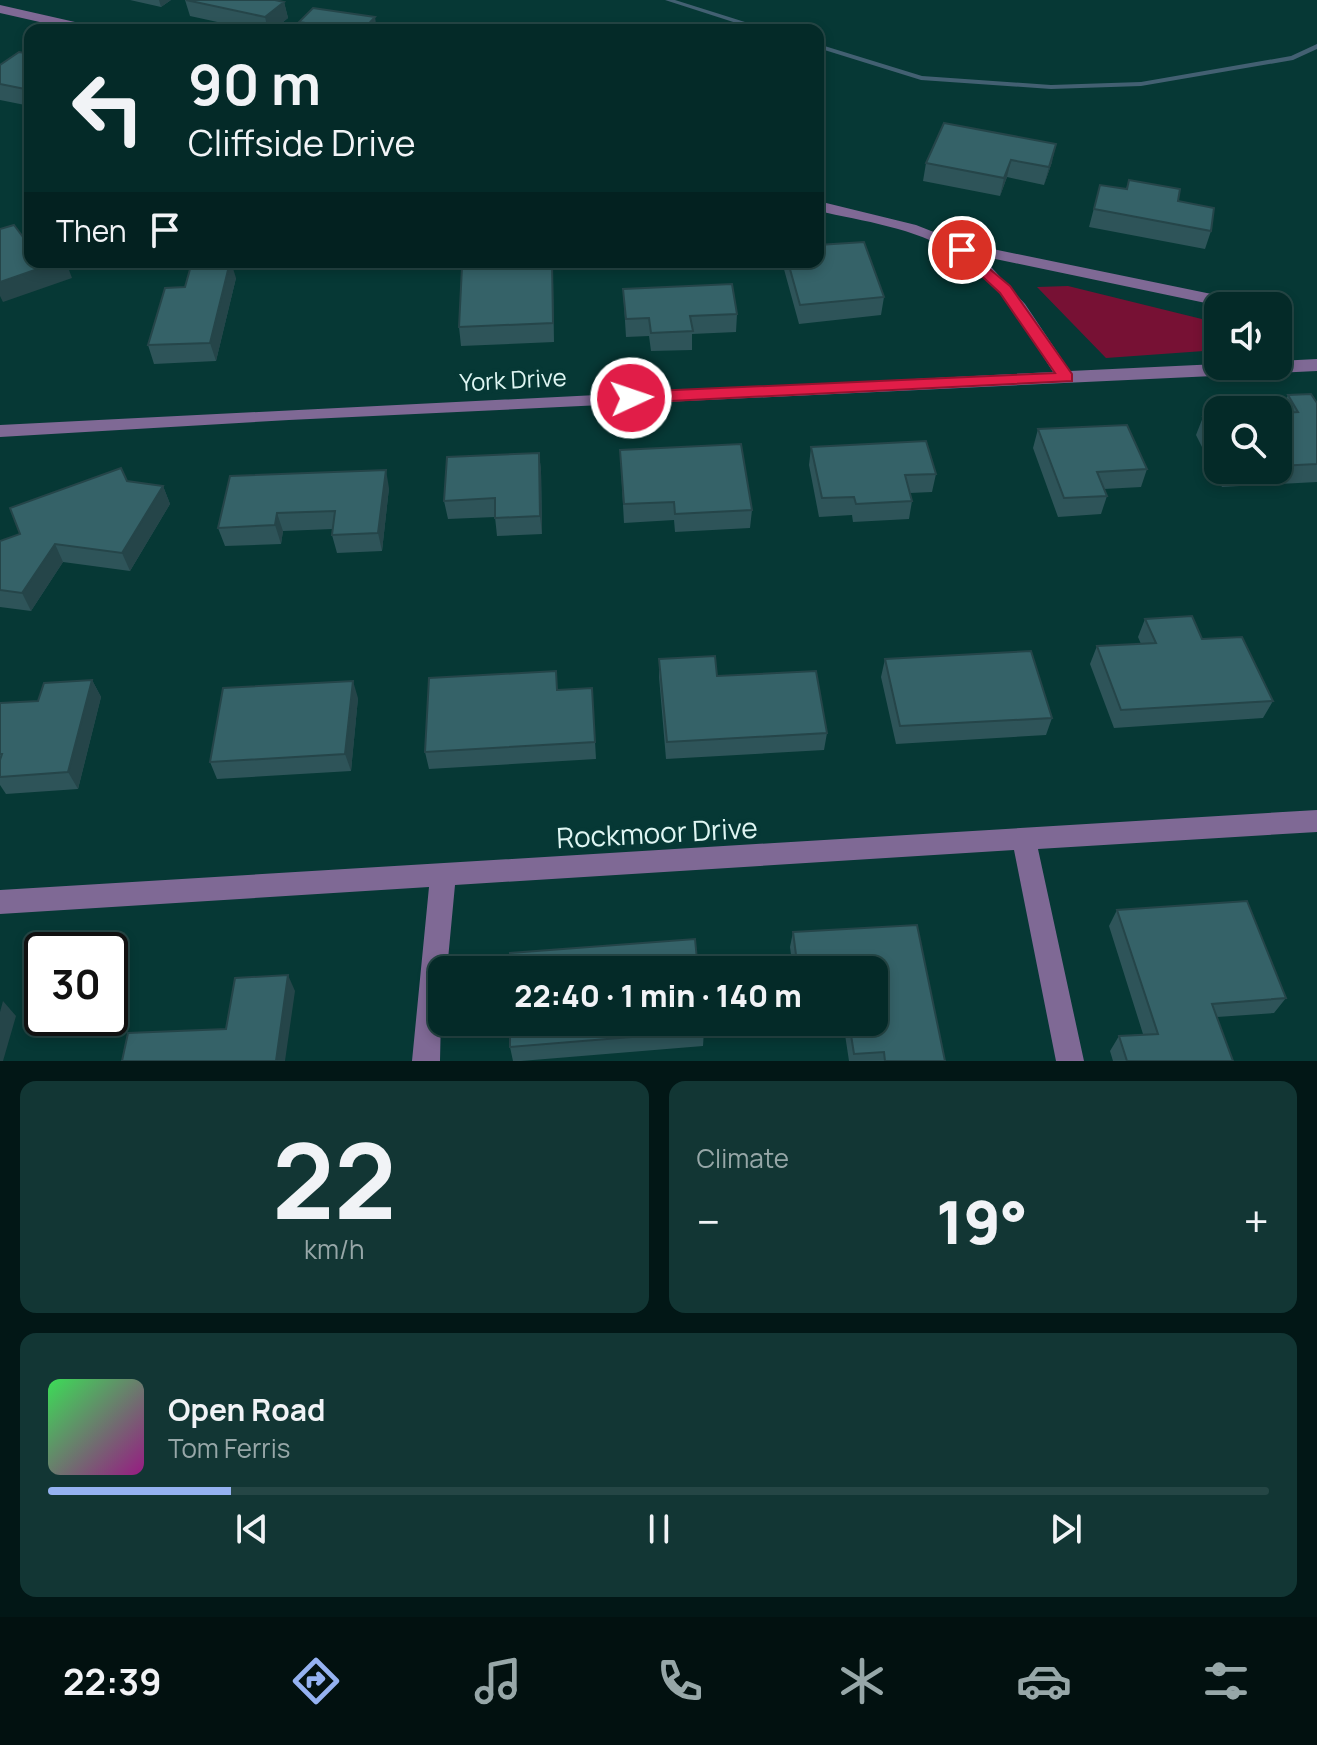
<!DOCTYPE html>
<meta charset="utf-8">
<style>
body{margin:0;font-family:Manrope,sans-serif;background:#123634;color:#f1f3f6;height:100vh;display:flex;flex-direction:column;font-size:30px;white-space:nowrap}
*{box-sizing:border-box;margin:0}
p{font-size:26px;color:#97a7a8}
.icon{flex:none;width:44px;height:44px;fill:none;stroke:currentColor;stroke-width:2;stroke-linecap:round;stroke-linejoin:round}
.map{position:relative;height:1061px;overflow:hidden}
.panel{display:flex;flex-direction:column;gap:20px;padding:20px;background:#021716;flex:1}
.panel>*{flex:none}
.top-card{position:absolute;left:24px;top:24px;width:800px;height:244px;border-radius:16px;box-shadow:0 4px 12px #0003,0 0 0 2px #254645;background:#042a28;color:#f1f3f6;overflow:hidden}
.fabs{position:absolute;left:1204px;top:292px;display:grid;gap:16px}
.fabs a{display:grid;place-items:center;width:88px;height:88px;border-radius:16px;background:#042a28;box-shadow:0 4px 12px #0003,0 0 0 2px #254645;font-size:40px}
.speed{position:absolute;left:24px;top:932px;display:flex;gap:16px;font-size:40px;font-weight:700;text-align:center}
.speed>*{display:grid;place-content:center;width:104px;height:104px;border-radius:50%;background:#042a28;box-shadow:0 4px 12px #0003,0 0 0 2px #254645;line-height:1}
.speed .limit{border:4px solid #111;border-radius:12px;background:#fff;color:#111}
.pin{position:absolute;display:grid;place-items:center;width:68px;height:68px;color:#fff;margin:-34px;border:4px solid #fff;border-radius:50%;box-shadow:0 2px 8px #0007}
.me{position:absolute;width:88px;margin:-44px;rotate:87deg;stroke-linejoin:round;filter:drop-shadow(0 0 6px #0008)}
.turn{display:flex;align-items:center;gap:28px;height:168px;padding:0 32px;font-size:36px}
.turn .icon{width:104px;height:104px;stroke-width:2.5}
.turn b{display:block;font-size:56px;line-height:68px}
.then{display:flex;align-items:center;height:76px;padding:0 32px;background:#0003;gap:16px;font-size:30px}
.big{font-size:60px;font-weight:800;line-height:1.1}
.panel .tile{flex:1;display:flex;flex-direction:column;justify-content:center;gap:12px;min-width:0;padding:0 28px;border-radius:16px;background:#123634}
.panel .dial{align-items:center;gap:0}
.dial b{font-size:104px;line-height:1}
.song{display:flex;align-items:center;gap:24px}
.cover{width:96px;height:96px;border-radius:12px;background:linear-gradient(135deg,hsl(130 70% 55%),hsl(310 70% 35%))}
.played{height:8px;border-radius:4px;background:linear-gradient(90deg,#95b2f1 15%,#254645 15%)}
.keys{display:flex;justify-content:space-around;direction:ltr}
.heat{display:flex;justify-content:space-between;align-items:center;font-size:44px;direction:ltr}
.panel .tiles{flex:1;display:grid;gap:20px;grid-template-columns:1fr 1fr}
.tile:last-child{grid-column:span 2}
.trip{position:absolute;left:428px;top:956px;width:460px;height:80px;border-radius:16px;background:#042a28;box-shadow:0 4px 12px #0003,0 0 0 2px #254645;font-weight:800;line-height:80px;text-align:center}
.dock{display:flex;height:128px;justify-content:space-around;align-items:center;background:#021110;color:#97a7a8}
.dock .icon{width:56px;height:56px}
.dock .on{color:#95b2f1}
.dock b{font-size:36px;color:#f1f3f6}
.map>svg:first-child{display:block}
.green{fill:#771134}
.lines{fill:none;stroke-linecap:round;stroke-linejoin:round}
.stream{fill:#436072;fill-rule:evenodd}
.minor{fill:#7f6995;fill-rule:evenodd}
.wall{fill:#2e5459}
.shaded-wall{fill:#254549}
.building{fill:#356268;stroke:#254549;stroke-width:2}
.route{fill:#e11d48;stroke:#92132f;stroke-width:2}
.labels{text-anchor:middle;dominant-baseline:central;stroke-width:8;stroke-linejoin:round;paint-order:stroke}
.street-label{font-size:24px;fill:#dff6f3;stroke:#063835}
.near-street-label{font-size:28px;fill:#dff6f3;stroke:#063835}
</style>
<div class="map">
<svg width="1317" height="1061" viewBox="0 0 1317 1061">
<rect width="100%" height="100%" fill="#063835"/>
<!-- green -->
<path class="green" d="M1068 286 1218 323V350L1106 358 1037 287Z"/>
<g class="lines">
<!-- stream -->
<path class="stream" d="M665 0H675L770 30H758Z
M818 44 922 76 1051 85 1141 82 1291 56 1317 44V49L1293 60 1141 86 1051 89 921 80 818 48Z"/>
<!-- minor -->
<path class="minor" d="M0 5 97 27 99 30H75L0 13Z
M818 201 916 225 959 242 1231 298 1239 303 1237 306H1220L981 256 1025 304 1070 371 1218 364 1278 366V361L1317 359V371L289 420 0 437V425L1053 372C1025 329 999 280 955 253 915 228 863 221 818 211Z
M1317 810V832L1038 849 1084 1061H1056L1014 850 455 885 447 970H442L440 1061H412L429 887 0 914V890Z"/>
</g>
<!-- wall -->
<path class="wall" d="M130 0H171L161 7Z
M185 0 284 2 288 18 273 30H254L190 16Z
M299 22 377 30H300Z
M30 54V106L0 100V65Z
M944 123 1052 162 1044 185 1007 177 1000 196 923 181 926 163Z
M1129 180 1211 231 1205 249 1089 227 1100 185 1126 189Z
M688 262H712L709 267Z
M782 262H818L884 297 881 315 799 324Z
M236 278 216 361 154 364 148 345 185 287Z
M553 280 554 342 461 346 459 327Z
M623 289 737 314 736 332 692 334V350L651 351 649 336 626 337Z
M1288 395 1317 403V482L1222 487 1196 435 1203 417 1218 416V470H1278V413H1280Z
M1038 429 1147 469 1141 487 1104 489 1107 496 1101 514 1058 517 1033 448Z
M811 447 936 474 932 492 910 493 912 501 909 519 853 522 852 515 819 517 809 465Z
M620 450 752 510 750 528 675 532 674 520 624 523Z
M539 453 541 471 542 534 497 536 495 517 448 519 444 501Z
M230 476 389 488 382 551 337 553 332 535 333 529 283 531 281 544 225 546 218 528Z
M127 481 163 486 170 504 130 571 63 562 31 611 0 607V541L20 534Z
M1145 619 1202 639 1273 701 1263 718 1114 728 1090 664 1097 646 1141 644 1138 637Z
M659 659 717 676 827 733 824 750 666 759 659 677Z
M885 659 1052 718 1046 735 896 744 881 677Z
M92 680 101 697 78 789 6 794 0 785V703L38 701Z
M592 688 596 759 429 769 425 752 558 690Z
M358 698 351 771 217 779 210 762Z
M1117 910 1286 998 1274 1013 1217 1017 1233 1061H1113L1110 1051 1119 1036 1143 1034 1109 926Z
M917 925 945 1061H849L844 1028 801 1030 800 1022H874V970H793L790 947 793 932Z
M704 1031 703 1046 521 1061H513L510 1047Z"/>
<!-- shaded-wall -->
<path class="shaded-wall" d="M159 0H171L161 7Z
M284 2 288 18 273 30H268L265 17Z
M375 17 377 30H363Z
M1056 144 1052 162 1044 185 1049 167Z
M1011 160 1007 177 1000 196 1004 178Z
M58 262H66L72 278 3 302 0 296V282Z
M230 262H231L236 278 216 361 210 343Z
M539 453 541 471 542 534 540 516Z
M386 470 389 488 382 551 378 533Z
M163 486 170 504 130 571 122 553Z
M277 513 283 531 281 544 275 525Z
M55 544 63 562 31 611 22 593Z
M92 680 101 697 78 789 68 772Z
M353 681 358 698 351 771 345 754Z
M288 975 295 991 285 1061H276Z
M3 1001 16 1016 3 1061H0V1012Z"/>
<!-- building -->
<path class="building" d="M186 0H275L284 2 265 17Z
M313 8 375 17 363 30H350L299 22Z
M425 23 452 28 455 25 481 30H417Z
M19 52 30 54V90L0 84V65Z
M944 123 1056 144 1049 167 1011 160 1004 178 926 163Z
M1129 180 1180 189 1178 201 1214 208 1211 231 1094 209 1100 185 1127 189Z
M14 225 29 245H30V262H58L0 282V229Z
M864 242 884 297 800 305 788 262H818V245Z
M192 262H230L210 343 148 345 165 288 185 287Z
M552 262 553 323 459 327 462 267Z
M732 284 737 314 690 316 693 331 651 333 649 318 626 319 623 289Z
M1311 394 1317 403V464L1278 466V413L1298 412 1288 395Z
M1218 416V446L1203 417Z
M1127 425 1147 469 1097 472 1107 496 1064 498 1038 429Z
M926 441 936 474 905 475 912 501 856 504 854 497 822 498 811 447Z
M741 444 752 510 675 514 674 502 624 504 620 450Z
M539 453 540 516 495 518V498L444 501 447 457Z
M121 468 127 481 163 486 122 553 55 544 22 593 0 590V541L20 534 10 508Z
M386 470 378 533 332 535 335 511 277 513 275 525 218 528 230 476Z
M1192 616 1202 639 1242 637 1273 701 1121 710 1097 646 1156 643 1145 619Z
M1031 651 1052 718 900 726 885 659Z
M715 656 717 676 816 671 827 733 667 742 659 659Z
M556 671 557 690 592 688 595 742 425 752 429 678Z
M92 680 68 772 0 777V760L2 754H0V703L38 701 44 683Z
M353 681 345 754 210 762 223 688Z
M1247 901 1286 998 1212 1004 1233 1061H1127L1119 1036 1158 1034 1117 910Z
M917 925 945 1061H885L884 1052 854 1054 849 1022H874V970H798L793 932Z
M695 939 698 970H510V953Z
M288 975 276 1061H122L128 1033 226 1029 235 978Z
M510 1022H703L704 1031 510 1047Z"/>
<!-- route -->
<path class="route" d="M962 246 1010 286 1072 374V381L631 403 623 398 631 392 1055 373 1000 293 957 253 955 250Z"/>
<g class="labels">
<!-- street labels -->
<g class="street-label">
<text transform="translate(513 379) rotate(-3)">York Drive</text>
</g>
<!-- near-street labels -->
<g class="near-street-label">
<text transform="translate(657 832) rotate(-3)">Rockmoor Drive</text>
</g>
</g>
</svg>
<div class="fabs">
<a><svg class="icon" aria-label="sound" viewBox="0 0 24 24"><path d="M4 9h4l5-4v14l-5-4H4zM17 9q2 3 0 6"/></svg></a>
<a><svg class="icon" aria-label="search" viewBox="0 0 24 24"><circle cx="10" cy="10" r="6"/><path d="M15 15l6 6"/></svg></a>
</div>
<div class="speed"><div class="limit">30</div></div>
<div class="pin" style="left:962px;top:250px;background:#d93025"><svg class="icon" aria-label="arrive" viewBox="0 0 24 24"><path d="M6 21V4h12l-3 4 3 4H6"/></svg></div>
<svg class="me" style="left:631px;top:398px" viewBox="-20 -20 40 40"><circle r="17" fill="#e11d48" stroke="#fff" stroke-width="3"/><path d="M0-11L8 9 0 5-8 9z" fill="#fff"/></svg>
<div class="trip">22:40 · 1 min · 140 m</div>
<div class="top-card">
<div class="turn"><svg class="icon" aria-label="left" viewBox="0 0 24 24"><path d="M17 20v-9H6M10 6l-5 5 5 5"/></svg><div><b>90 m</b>Cliffside Drive</div></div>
<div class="then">Then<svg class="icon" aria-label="arrive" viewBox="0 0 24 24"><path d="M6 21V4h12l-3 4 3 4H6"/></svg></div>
</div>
</div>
<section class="panel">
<div class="tiles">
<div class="tile dial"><b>22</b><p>km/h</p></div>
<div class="tile"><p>Climate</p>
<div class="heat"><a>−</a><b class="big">19°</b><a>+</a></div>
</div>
<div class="tile">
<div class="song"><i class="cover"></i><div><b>Open Road</b><p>Tom Ferris</p></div></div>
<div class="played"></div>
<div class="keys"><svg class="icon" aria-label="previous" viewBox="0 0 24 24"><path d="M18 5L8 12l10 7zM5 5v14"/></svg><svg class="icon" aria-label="pause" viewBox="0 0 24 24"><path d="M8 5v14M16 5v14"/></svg><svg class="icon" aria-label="next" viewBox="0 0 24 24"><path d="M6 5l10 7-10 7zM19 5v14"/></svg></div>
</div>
</div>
</section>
<nav class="dock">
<b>22:39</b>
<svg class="icon on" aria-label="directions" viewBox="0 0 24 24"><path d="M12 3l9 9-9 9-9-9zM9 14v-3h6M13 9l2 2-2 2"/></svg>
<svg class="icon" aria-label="music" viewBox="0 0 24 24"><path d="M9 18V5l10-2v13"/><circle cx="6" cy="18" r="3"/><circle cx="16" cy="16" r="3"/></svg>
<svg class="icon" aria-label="phone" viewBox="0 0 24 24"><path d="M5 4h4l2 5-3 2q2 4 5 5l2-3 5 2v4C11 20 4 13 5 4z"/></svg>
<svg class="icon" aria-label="climate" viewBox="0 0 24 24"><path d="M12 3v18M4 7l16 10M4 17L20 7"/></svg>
<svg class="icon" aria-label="car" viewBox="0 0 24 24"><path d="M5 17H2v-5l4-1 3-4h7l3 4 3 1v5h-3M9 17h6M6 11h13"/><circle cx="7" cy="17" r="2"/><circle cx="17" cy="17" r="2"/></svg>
<svg class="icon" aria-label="filters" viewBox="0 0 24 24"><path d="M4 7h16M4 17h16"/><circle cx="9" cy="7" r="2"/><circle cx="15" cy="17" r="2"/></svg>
</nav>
